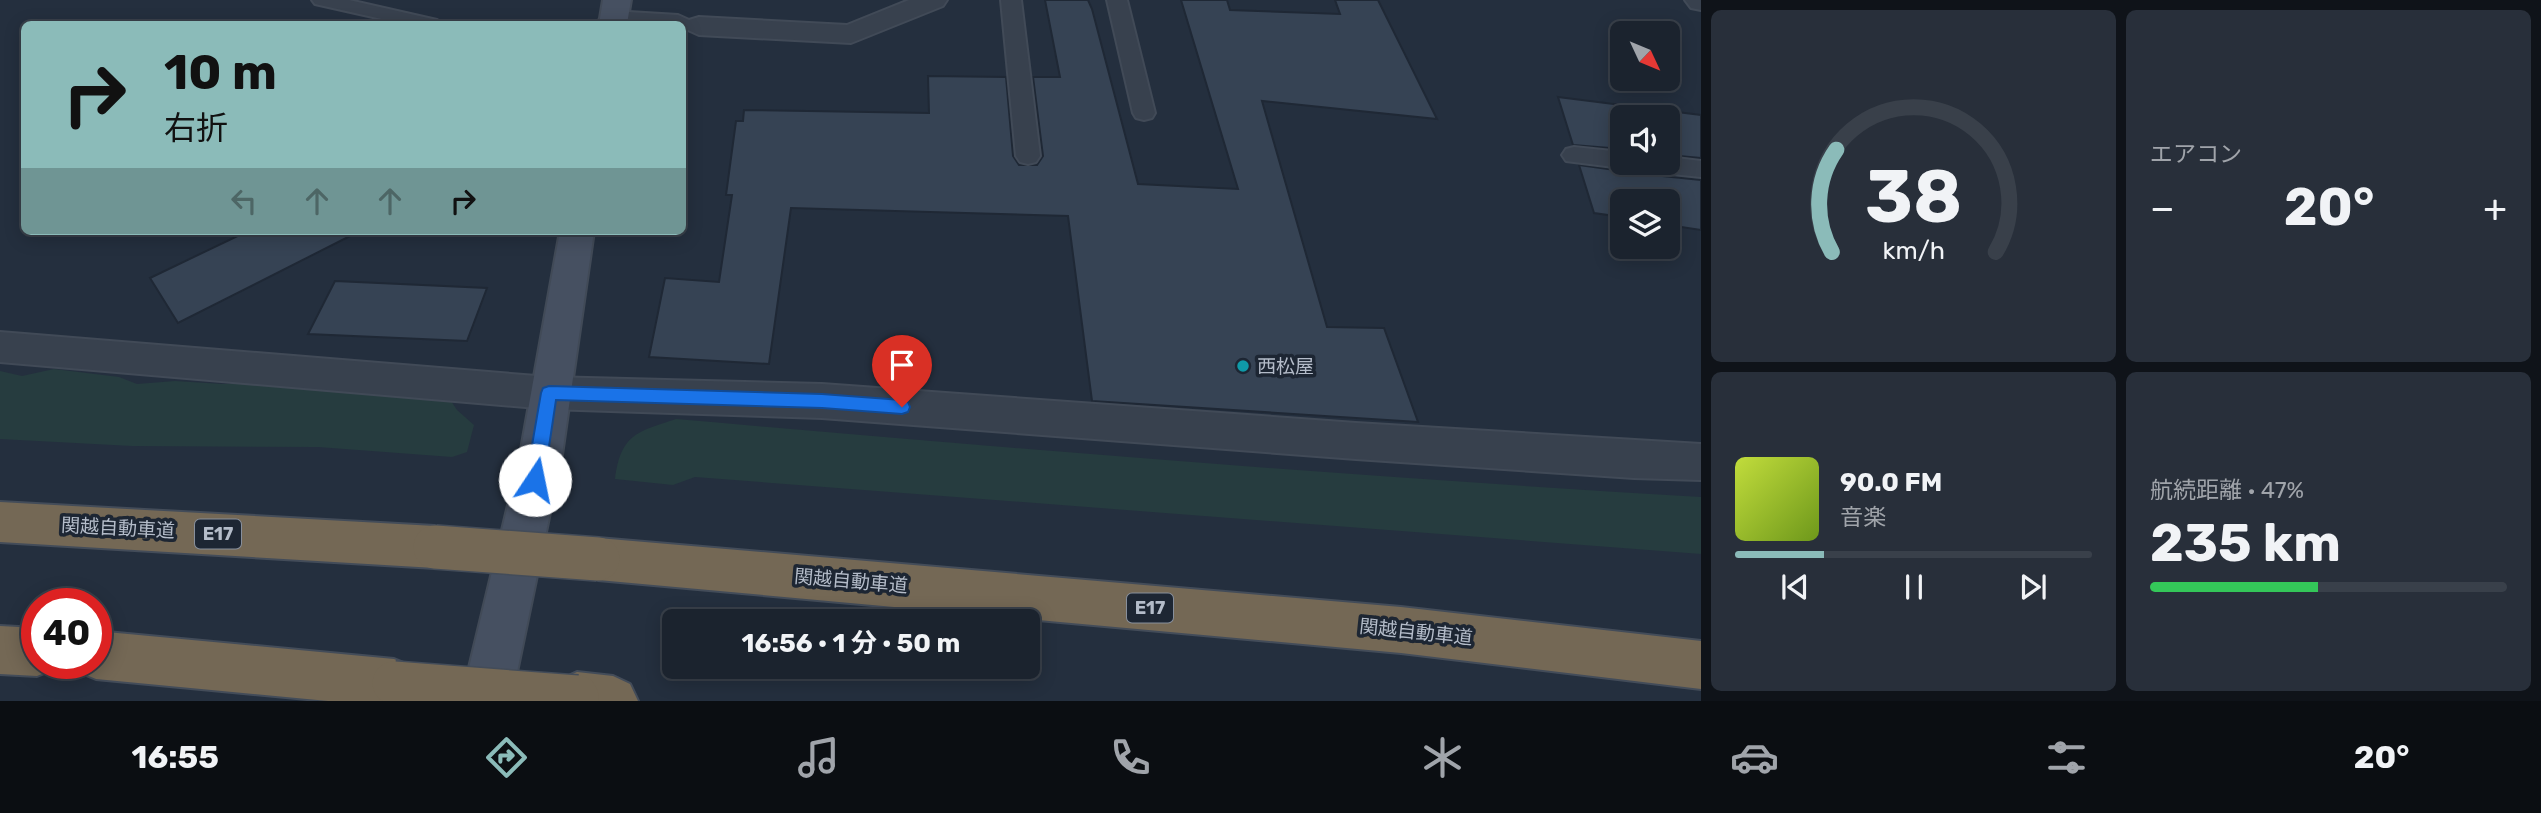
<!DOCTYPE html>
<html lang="ja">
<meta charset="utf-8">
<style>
body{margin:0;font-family:Rubik,"Noto Sans JP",sans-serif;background:#282f3a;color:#f1f3f6;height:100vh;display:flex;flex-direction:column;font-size:26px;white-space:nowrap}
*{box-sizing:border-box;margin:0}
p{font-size:23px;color:#a0a4aa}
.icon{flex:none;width:38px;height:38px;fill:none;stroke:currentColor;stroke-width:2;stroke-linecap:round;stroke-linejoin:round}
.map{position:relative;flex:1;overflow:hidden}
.side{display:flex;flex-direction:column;gap:10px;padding:10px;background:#0f1319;width:840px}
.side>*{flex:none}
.guide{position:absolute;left:21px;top:21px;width:665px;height:214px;border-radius:10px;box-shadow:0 4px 18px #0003,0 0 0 2px #39404a;background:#8bbbb9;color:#111;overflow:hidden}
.needle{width:46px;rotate:134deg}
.tools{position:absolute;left:1610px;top:21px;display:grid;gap:14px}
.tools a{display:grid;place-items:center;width:70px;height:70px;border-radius:10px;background:#1b232e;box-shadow:0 4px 18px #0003,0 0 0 2px #39404a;font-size:35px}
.speed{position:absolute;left:21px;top:588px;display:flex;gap:14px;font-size:35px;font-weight:700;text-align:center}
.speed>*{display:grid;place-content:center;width:91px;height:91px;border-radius:50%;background:#1b232e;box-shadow:0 4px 18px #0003,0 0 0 2px #39404a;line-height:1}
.speed .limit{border:10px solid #d22;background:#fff;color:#111}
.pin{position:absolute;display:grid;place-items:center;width:60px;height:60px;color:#fff;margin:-72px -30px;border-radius:50% 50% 50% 0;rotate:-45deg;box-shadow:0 0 7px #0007}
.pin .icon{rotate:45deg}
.me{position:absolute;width:77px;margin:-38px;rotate:11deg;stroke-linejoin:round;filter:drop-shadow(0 0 5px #0008)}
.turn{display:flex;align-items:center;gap:24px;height:147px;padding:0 28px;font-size:32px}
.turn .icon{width:91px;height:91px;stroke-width:2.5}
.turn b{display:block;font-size:49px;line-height:60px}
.lanes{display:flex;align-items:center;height:66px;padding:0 28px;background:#0003;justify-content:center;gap:35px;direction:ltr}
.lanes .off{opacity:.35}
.big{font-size:52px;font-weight:700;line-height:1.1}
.side .card{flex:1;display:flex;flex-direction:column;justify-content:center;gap:10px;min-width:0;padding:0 24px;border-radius:10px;background:#282f3a}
.side .dial{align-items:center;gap:0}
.dial svg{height:182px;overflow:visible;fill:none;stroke:#39404a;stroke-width:7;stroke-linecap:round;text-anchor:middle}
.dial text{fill:#f1f3f6;stroke:none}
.song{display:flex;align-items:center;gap:21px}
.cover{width:84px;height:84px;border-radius:10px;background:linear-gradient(135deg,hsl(70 70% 55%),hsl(80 70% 35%))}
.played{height:7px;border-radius:4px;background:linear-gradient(90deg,#8bbbb9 25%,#39404a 25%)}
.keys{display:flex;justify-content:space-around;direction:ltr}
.heat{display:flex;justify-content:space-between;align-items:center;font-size:38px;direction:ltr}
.charge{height:10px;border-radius:5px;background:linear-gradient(90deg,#34c759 47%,#39404a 0)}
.side .tiles{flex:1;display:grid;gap:10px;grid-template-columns:repeat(2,1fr)}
.trip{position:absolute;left:662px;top:609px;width:378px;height:70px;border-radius:10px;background:#1b232e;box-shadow:0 4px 18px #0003,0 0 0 2px #39404a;font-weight:700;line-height:70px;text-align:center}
.tabs{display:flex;height:112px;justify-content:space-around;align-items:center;background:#0b0e12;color:#a0a4aa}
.tabs .icon{width:49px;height:49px}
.tabs .current{color:#8bbbb9}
.tabs b{font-size:32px;color:#f1f3f6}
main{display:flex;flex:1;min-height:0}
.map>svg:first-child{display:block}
.green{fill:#263c3f}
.building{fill:#364354;stroke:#1f2835;stroke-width:2}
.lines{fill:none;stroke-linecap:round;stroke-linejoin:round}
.lane-casing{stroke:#414a57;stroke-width:4}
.street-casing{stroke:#414a57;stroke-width:4}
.secondary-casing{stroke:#414a57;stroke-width:4}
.highway-casing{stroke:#434c59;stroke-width:4}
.lane{fill:#38414e;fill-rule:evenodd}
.street{fill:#38414e;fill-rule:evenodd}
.secondary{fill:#465061;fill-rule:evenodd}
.highway{fill:#746855;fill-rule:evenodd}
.highway-bridge-casing{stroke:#434c59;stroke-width:46;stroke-linecap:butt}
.highway-bridge{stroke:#746855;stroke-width:43}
.route{fill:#1a73e8;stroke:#114b97;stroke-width:2}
.culture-dot{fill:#0f9aa8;stroke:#1d2633;stroke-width:2.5}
.labels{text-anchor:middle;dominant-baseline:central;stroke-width:7;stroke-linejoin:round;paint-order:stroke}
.shield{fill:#1d2633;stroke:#878f9c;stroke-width:2}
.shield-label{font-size:18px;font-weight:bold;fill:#b4bcc9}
.poi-label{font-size:19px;fill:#b4bcc9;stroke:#1d2633;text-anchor:start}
.street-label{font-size:19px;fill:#b4bcc9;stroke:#1d2633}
</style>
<main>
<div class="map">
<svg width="1701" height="701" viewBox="0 0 1701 701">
<rect width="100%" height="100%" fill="#242f3e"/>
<!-- green -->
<path class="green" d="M54 369 119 377 137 384 175 381 222 384 271 383 449 398 457 410 474 425 467 452 452 457 318 447 132 446 0 439V371L22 376Z
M676 419C1017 449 1359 477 1701 497V554L695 477 673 485 615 479C621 434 637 432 676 419Z"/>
<!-- building -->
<path class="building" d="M1045 0H1088L1092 9 1138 184 1238 189 1181 0H1227L1230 10 1340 14 1335 0H1378L1437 119 1262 101 1327 327 1384 328 1418 422 1092 401 1068 216 791 208 769 364 649 357 665 278 719 282 732 195H726L736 121H743L744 110 929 113 928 76 1006 77 1013 156 1019 165H1037L1043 156 1033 77H1060Z
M1558 97 1701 115V158L1668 155V117H1622V149L1573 145Z
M1579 165 1622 171 1631 167 1634 172 1643 174 1701 180V230L1668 225V201H1622V217L1594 213Z
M248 231H360L178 323 150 278Z
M335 281 487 288 467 341 308 334Z"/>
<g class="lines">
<!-- lane casing -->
<g class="lane-casing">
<path id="lane" d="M312 0H349L437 20 440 24H404L315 4Z
M1001 0H1021L1040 156 1036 162 1028 164 1020 162 1016 156Z
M1107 0H1127L1155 113 1152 118 1144 120 1136 118 1133 113Z
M1574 147 1622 152V163H1668V157L1701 161V177L1643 171 1635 169 1632 164 1622 168 1566 161 1562 155 1566 149Z"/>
</g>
<!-- street casing -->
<g class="street-casing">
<path id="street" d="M909 0H947L943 6 851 43 699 35 688 30 682 31V24H602L599 20 603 14 613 11 678 15 689 20 699 17 847 25Z
M1685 0H1701V10L1691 8Z
M0 332 549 377 822 384 1356 423 1701 444V480L1634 478 1356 459 822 418 549 409 0 362Z"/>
</g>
<!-- secondary casing -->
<g class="secondary-casing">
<path id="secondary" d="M603 0H631L627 24H599Z
M560 231H594L562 455 511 701H461L520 455Z"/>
</g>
<!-- highway casing -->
<g class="highway-casing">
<path id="highway" d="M0 502 435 526 451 532 457 547 451 562 435 568 0 542Z
M598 538 1401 607 1701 641V689L1401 653 598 580 582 574 576 559 582 544Z
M0 626 37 628V663H56L54 669 37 676 0 674Z
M96 631 394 659 411 666 418 683 409 701H328L96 679 79 672 76 663H96Z
M577 672 613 676 630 684 638 701H554L552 697 560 680Z"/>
</g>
<!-- lane -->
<use href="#lane" class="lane"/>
<!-- street -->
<use href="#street" class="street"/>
<!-- secondary -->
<use href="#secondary" class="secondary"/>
<!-- highway -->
<use href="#highway" class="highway"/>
<!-- highway-bridge casing -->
<g class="highway-bridge-casing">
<path id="highway-bridge" d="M435 547 598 559
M394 683 577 697"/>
</g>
<!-- highway-bridge -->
<use href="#highway-bridge" class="highway-bridge"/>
</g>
<!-- route -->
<path class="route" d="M549 386 822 394 902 400 908 402 910 407 908 412 902 414 822 408 556 400 544 480 541 485 535 487 529 485 526 480 541 393 543 388Z"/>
<!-- markers -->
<circle class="culture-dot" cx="1243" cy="366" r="7"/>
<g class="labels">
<!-- shield labels -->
<g class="shield">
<rect x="195" y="519.5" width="46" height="29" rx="5"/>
<rect x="1127" y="593.5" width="46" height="29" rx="5"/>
</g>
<g class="shield-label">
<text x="218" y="534">E17</text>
<text x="1150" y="608">E17</text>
</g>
<!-- poi labels -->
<g class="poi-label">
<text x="1257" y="366">西松屋</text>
</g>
<!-- street labels -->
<g class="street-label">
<text transform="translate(118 528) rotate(3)">関越自動車道</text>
<text transform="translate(851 581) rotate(5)">関越自動車道</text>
<text transform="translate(1416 632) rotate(6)">関越自動車道</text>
</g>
</g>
</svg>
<div class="tools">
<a><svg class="needle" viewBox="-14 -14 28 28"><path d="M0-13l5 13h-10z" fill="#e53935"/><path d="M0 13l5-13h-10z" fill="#a0a4aa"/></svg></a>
<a><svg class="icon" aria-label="sound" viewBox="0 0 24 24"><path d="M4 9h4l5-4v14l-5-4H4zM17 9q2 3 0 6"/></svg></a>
<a><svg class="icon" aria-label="layers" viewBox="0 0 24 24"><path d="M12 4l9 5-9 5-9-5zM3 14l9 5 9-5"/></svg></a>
</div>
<div class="speed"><div class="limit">40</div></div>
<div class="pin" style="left:902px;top:407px;background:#d93025"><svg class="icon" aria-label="arrive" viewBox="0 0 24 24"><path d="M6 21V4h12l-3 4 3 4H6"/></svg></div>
<svg class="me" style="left:535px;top:480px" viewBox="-20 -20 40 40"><circle r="19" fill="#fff"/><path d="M0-13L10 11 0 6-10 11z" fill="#1a73e8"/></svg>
<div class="trip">16:56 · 1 分 · 50 m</div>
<div class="guide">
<div class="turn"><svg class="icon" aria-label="right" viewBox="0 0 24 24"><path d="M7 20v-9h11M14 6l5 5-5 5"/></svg><div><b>10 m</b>右折</div></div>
<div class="lanes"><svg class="icon off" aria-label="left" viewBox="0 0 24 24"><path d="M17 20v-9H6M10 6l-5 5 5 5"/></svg><svg class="icon off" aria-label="ahead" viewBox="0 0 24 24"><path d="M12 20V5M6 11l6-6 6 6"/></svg><svg class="icon off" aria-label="ahead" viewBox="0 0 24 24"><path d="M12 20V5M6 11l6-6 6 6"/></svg><svg class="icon" aria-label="right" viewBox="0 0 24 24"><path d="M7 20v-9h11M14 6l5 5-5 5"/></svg></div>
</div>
</div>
<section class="side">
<div class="tiles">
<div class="card dial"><svg viewBox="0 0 100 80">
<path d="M14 69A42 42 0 1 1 86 69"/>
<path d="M14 69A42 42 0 0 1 16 24" stroke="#8bbbb9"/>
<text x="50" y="56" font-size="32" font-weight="700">38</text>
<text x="50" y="72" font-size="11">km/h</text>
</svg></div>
<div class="card"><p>エアコン</p>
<div class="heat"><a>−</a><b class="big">20°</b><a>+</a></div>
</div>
<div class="card">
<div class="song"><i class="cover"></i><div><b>90.0 FM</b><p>音楽</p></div></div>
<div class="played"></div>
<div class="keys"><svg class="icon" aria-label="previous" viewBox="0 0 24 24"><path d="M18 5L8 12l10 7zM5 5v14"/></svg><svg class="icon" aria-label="pause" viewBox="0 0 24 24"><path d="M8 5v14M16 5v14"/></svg><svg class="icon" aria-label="next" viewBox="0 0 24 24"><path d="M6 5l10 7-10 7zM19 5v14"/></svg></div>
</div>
<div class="card"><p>航続距離 · 47%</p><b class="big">235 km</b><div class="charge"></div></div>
</div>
</section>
</main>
<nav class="tabs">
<b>16:55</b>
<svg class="icon current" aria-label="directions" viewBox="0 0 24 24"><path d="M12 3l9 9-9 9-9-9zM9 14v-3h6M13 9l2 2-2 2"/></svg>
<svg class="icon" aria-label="music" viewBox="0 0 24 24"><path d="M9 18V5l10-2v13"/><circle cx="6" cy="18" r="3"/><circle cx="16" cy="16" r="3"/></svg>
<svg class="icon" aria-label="phone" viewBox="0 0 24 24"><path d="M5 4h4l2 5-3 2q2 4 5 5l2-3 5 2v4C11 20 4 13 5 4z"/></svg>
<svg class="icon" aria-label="climate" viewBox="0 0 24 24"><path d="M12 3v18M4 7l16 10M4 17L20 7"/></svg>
<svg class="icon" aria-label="car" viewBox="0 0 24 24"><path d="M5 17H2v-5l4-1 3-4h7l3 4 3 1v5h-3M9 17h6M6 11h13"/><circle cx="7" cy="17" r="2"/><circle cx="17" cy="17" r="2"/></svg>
<svg class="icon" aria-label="filters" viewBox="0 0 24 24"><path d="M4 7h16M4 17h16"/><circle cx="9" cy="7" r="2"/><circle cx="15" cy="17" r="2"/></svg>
<b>20°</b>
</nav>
